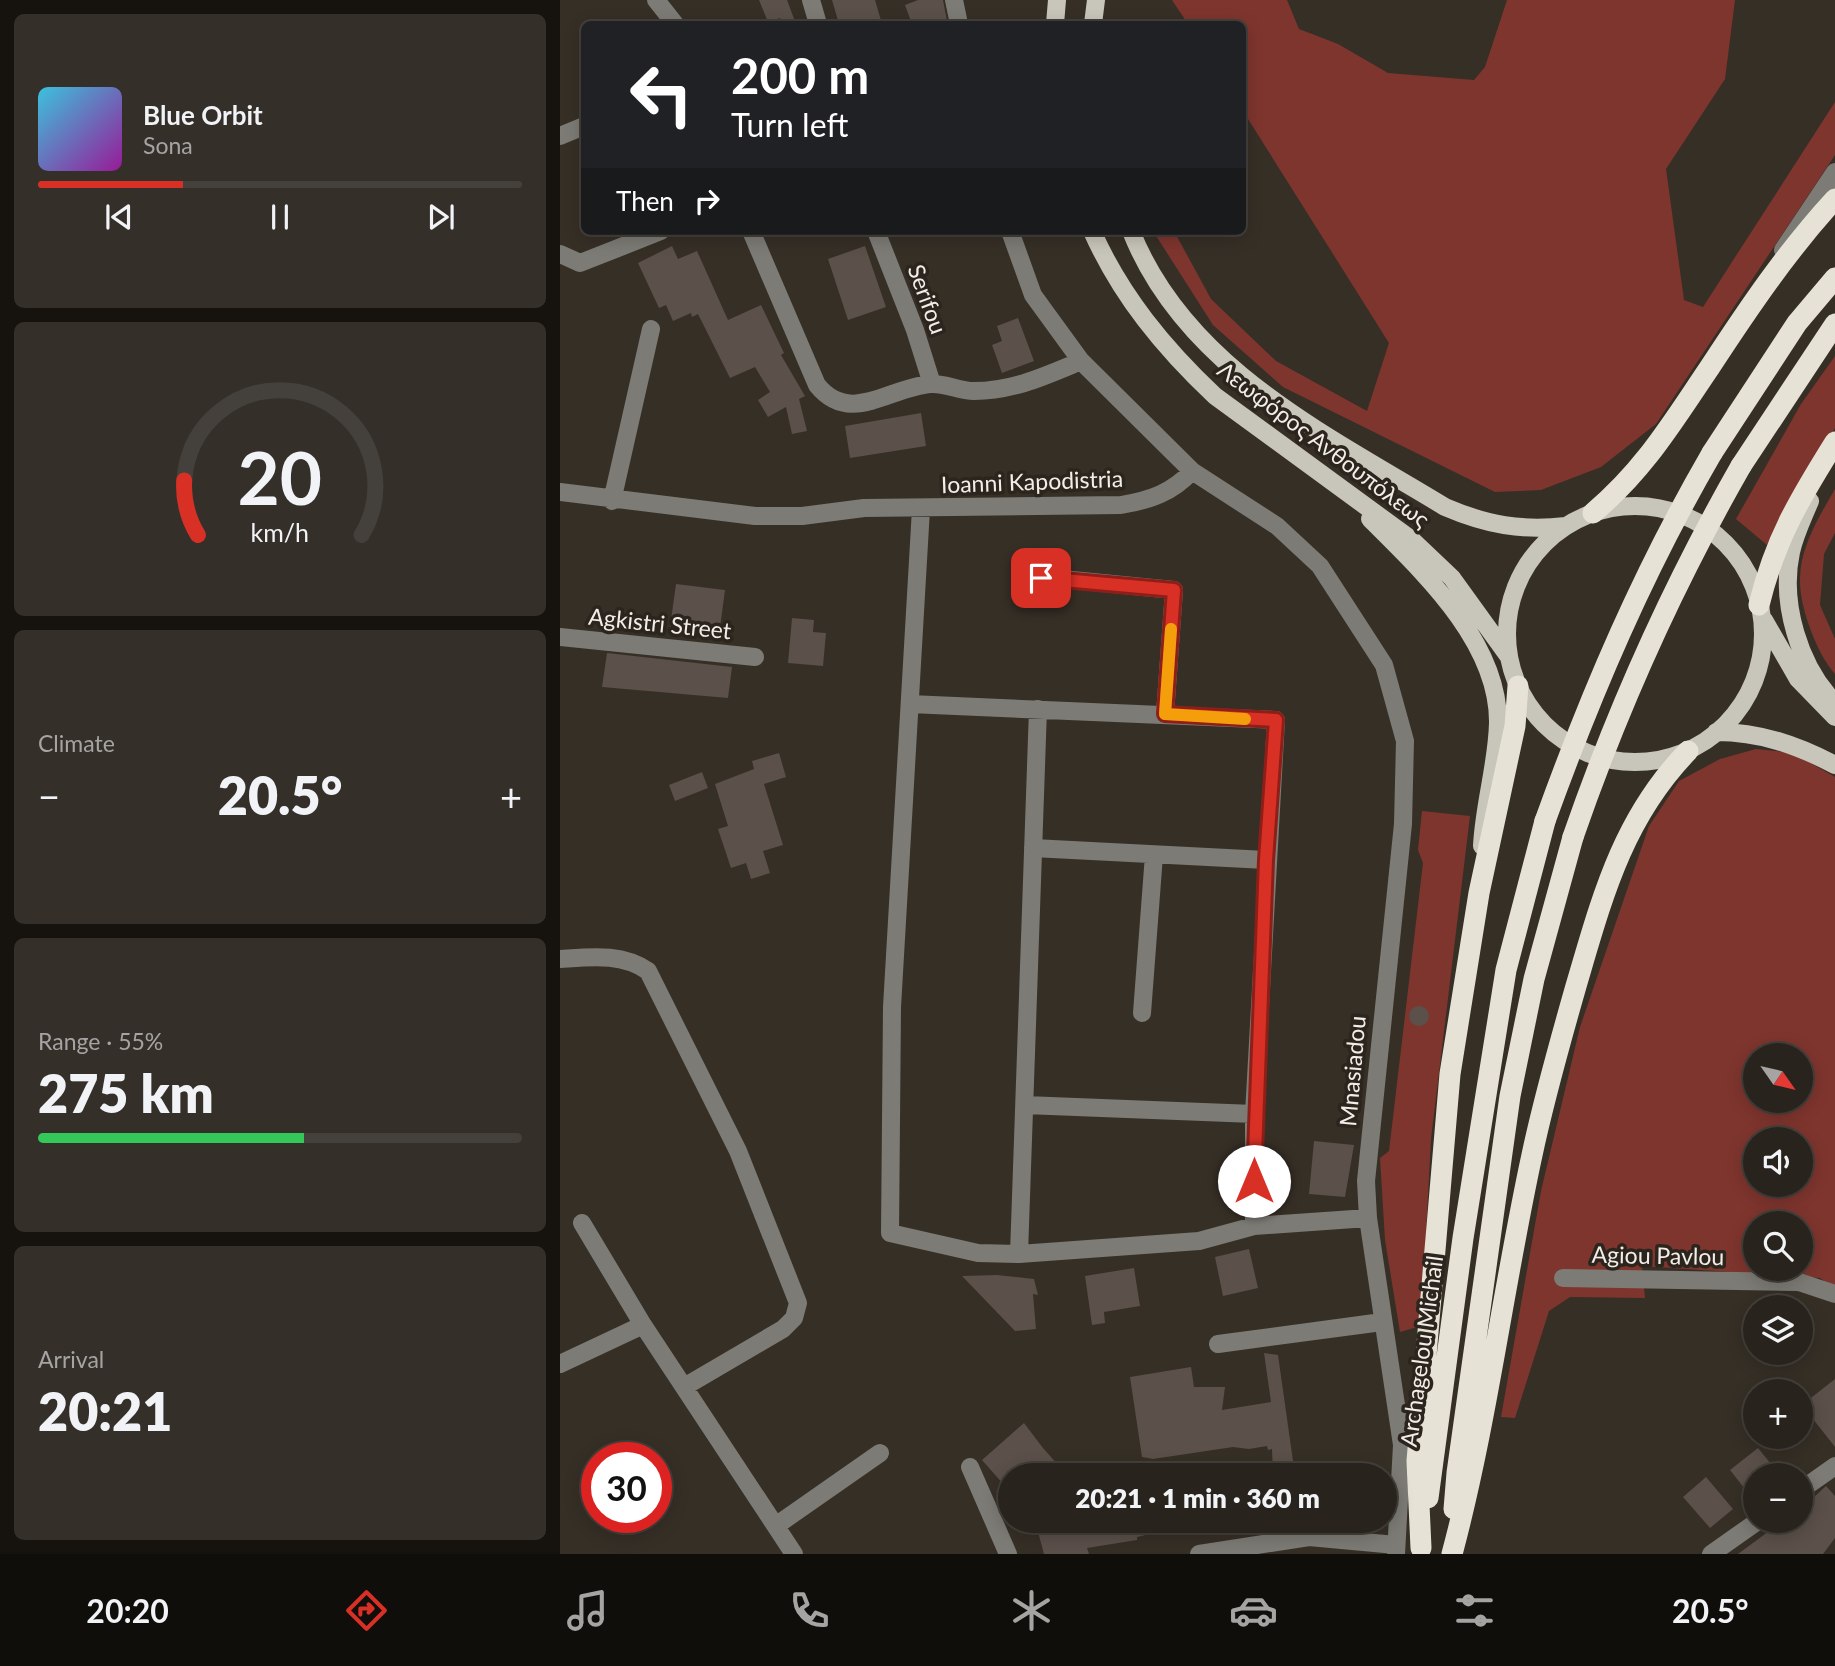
<!DOCTYPE html>
<meta charset="utf-8">
<style>
body{margin:0;font-family:Lato,sans-serif;background:#342f29;color:#f1f3f6;height:100vh;display:flex;flex-direction:column;font-size:26px;white-space:nowrap}
*{box-sizing:border-box;margin:0}
p{font-size:23px;color:#a5a4a3}
.icon{flex:none;width:38px;height:38px;fill:none;stroke:currentColor;stroke-width:2;stroke-linecap:round;stroke-linejoin:round}
.map{position:relative;flex:1;overflow:hidden}
.sheet{display:flex;flex-direction:column;gap:14px;padding:14px;background:#16130f;width:560px}
.sheet>*{flex:none}
.hud{position:absolute;left:21px;top:21px;width:665px;height:214px;border-radius:10px;box-shadow:0 4px 18px #0003,0 0 0 2px #44403b;background:#202124;color:#fff;overflow:hidden}
.needle{width:46px;rotate:124deg}
.tools{position:absolute;left:1183px;top:1043px;display:grid;gap:14px}
.tools a{display:grid;place-items:center;width:70px;height:70px;border-radius:50%;background:#28231c;box-shadow:0 4px 18px #0003,0 0 0 2px #44403b;font-size:35px}
.speed{position:absolute;left:21px;top:1442px;display:flex;gap:14px;font-size:35px;font-weight:700;text-align:center}
.speed>*{display:grid;place-content:center;width:91px;height:91px;border-radius:50%;background:#28231c;box-shadow:0 4px 18px #0003,0 0 0 2px #44403b;line-height:1}
.speed .limit{border:10px solid #d22;background:#fff;color:#111}
.pin{position:absolute;display:grid;place-items:center;width:60px;height:60px;color:#fff;margin:-30px;border-radius:14px;box-shadow:0 4px 10px #0006}
.me{position:absolute;width:77px;margin:-38px;rotate:0deg;stroke-linejoin:round;filter:drop-shadow(0 0 5px #0008)}
.turn{display:flex;align-items:center;gap:24px;height:147px;padding:0 35px;font-size:32px}
.turn .icon{width:91px;height:91px;stroke-width:2.5}
.turn b{display:block;font-size:49px;line-height:60px}
.then{display:flex;align-items:center;height:66px;padding:0 35px;background:#0003;gap:14px;font-size:26px}
.big{font-size:52px;font-weight:800;line-height:1.1}
.sheet .tile{flex:1;display:flex;flex-direction:column;justify-content:center;gap:10px;min-width:0;padding:0 24px;border-radius:10px;background:#342f29}
.sheet .dial{align-items:center;gap:0}
.dial svg{height:182px;overflow:visible;fill:none;stroke:#44403b;stroke-width:7;stroke-linecap:round;text-anchor:middle}
.dial text{fill:#f1f3f6;stroke:none}
.song{display:flex;align-items:center;gap:21px}
.cover{width:84px;height:84px;border-radius:10px;background:linear-gradient(135deg,hsl(190 70% 55%),hsl(300 70% 35%))}
.played{height:7px;border-radius:4px;background:linear-gradient(90deg,#d93025 30%,#44403b 30%)}
.keys{display:flex;justify-content:space-around;direction:ltr}
.heat{display:flex;justify-content:space-between;align-items:center;font-size:38px;direction:ltr}
.charge{height:10px;border-radius:5px;background:linear-gradient(90deg,#34c759 55%,#44403b 0)}
.trip{position:absolute;left:438px;top:1463px;width:399px;height:70px;border-radius:35px;background:#28231c;box-shadow:0 4px 18px #0003,0 0 0 2px #44403b;font-weight:800;line-height:70px;text-align:center}
.tab-bar{display:flex;height:112px;justify-content:space-around;align-items:center;background:#100e0b;color:#a5a4a3}
.tab-bar .icon{width:49px;height:49px}
.tab-bar .active{color:#d93025}
.tab-bar b{font-size:32px;color:#f1f3f6}
main{display:flex;flex:1;min-height:0}
.map>svg:first-child{display:block}
.green{fill:#7e352e;fill-rule:evenodd}
.building{fill:#5b504a}
.lines{fill:none;stroke-linecap:round;stroke-linejoin:round}
.minor{stroke:#7c7b75;stroke-width:18}
.major{stroke:#c8c5ba;stroke-width:18}
.highway{stroke:#e6e3d6;stroke-width:21}
.highway-bridge{stroke:#e6e3d6;stroke-width:21}
.route-casing{stroke:#8d1f18;stroke-width:18}
.route{stroke:#d93025;stroke-width:12}
.slow{stroke:#f59e0b;stroke-width:12}
.labels{text-anchor:middle;dominant-baseline:central;stroke-width:7;stroke-linejoin:round;paint-order:stroke}
.street-label{font-size:23px;fill:#f2ede8;stroke:#2c251d}
</style>
<main>
<section class="sheet">
<div class="tile">
<div class="song"><i class="cover"></i><div><b>Blue Orbit</b><p>Sona</p></div></div>
<div class="played"></div>
<div class="keys"><svg class="icon" aria-label="previous" viewBox="0 0 24 24"><path d="M18 5L8 12l10 7zM5 5v14"/></svg><svg class="icon" aria-label="pause" viewBox="0 0 24 24"><path d="M8 5v14M16 5v14"/></svg><svg class="icon" aria-label="next" viewBox="0 0 24 24"><path d="M6 5l10 7-10 7zM19 5v14"/></svg></div>
</div>
<div class="tile dial"><svg viewBox="0 0 100 80">
<path d="M14 69A42 42 0 1 1 86 69"/>
<path d="M14 69A42 42 0 0 1 8 45" stroke="#d93025"/>
<text x="50" y="56" font-size="32" font-weight="700">20</text>
<text x="50" y="72" font-size="11">km/h</text>
</svg></div>
<div class="tile"><p>Climate</p>
<div class="heat"><a>−</a><b class="big">20.5°</b><a>+</a></div>
</div>
<div class="tile"><p>Range · 55%</p><b class="big">275 km</b><div class="charge"></div></div>
<div class="tile"><p>Arrival</p><b class="big">20:21</b></div>
</section>
<div class="map">
<svg width="1275" height="1554" viewBox="0 0 1275 1554">
<rect width="100%" height="100%" fill="#362f26"/>
<!-- green -->
<path class="green" d="M612 0H727L739 29 778 44 828 73 914 80 925 67 947 0H1175L1165 79 1106 169 1124 300 1143 307 1275 102V155L1096 424 1041 467 981 490 935 492 723 387 653 325 593 231H614L651 299 716 361 807 411 829 343 683 111 682 24H628Z
M1275 356V428L1207 545 1176 519 1241 404Z
M1275 489V533L1264 554 1260 605 1275 639V674C1257 654 1239 606 1240 579 1240 547 1260 515 1275 489Z
M1196 749 1233 753 1275 777V1288L1260 1278 1082 1266 1085 1298 1010 1297 989 1311 955 1418 941 1417 981 1191 1020 1027 1089 826 1119 781 1160 759ZM1195 1055H1241V1101H1195ZM1195 1139H1241V1185H1195ZM1195 1223H1241V1269H1195Z
M862 811 910 816 871 1139 861 1326 840 1332 825 1240 820 1158 829 1151 863 863 858 850Z"/>
<!-- building -->
<path class="building" d="M199 0H227L236 24H222L220 18 208 22Z
M272 0H315L322 24H279Z
M358 0H383L387 21 352 24 345 5Z
M112 246 118 259 137 251 168 320 201 305 224 353 221 355 245 396 239 399 247 431 232 434 226 407 208 417 198 400 210 392 195 367 170 378 138 314 132 317 131 313 113 321 106 305 99 308 78 263Z
M305 246 326 307 288 320 268 259Z
M458 318 474 361 442 373 432 345 442 341 437 326Z
M361 413 366 446 290 458 285 426Z
M116 584 165 590 160 628 147 627 146 632 110 627Z
M232 618 254 620 253 632 266 633 263 666 228 663Z
M47 653 172 667 168 698 42 687Z
M219 753 226 777 204 784 223 845 203 851 210 873 191 879 186 863 171 868 158 829 168 826 155 784 194 769 192 761Z
M142 772 148 788 115 801 109 785Z
M849 1016a10 10 0 1 1 20 0a10 10 0 1 1-20 0Z
M754 1141 794 1145 785 1197 749 1194Z
M689 1249 698 1288 663 1296 655 1257Z
M574 1268 580 1306 544 1312 545 1323 532 1325 525 1276Z
M437 1275 474 1279 478 1295 473 1294 476 1329 455 1331 402 1276Z
M704 1353 718 1355 735 1475H713L712 1449 708 1450 707 1446 689 1449 673 1447 593 1459 582 1457 570 1377 631 1367 634 1387H665L662 1410 711 1402Z
M1275 1379V1447L1242 1405Z
M464 1423 483 1448 507 1475H450L444 1485 422 1460Z
M1198 1448 1220 1475H1195V1502L1170 1470Z
M1146 1477 1173 1509 1150 1528 1123 1497Z
M1266 1486 1275 1496V1538L1263 1554H1178L1220 1523 1223 1528 1233 1521H1241V1509Z
M475 1521H623L624 1526 577 1537V1540L527 1548 529 1554H484Z"/>
<g class="lines">
<!-- minor -->
<path class="minor" d="M96 0 115 24
M251 0 258 24
M394 0 399 24
M0 136 24 126
M191 231 257 385C290 426 329 387 371 384 385 383 399 391 414 391 453 391 485 376 521 361
M316 231 355 330 372 384
M1223 250 1275 172
M0 254 20 263 101 231
M632 471 717 526 760 566 824 665 845 741 843 824 806 1181 808 1218 842 1445 836 1554
M0 492 195 516H242L304 508 561 505C590 500 612 493 632 471L521 361 473 295 450 231
M52 501 91 329
M361 509 332 1007 330 1233 418 1253 459 1254 639 1241 694 1226 808 1218
M481 577 614 590 605 714
M0 637 195 657
M350 704 716 720 694 1114V1226
M473 848 706 860
M0 959C31 957 62 953 88 971L178 1151 238 1303 234 1318 223 1329 124 1387
M582 1013 594 855
M465 1105 694 1114
M22 1223 83 1325 234 1554
M459 1254 478 709
M1003 1278 1239 1282 1275 1294
M658 1344 822 1322
M0 1364 83 1325
M410 1467 448 1554
M1241 1490 1275 1466
M217 1525 320 1453
M639 1554 749 1537 836 1545
M1151 1554 1198 1521"/>
<!-- major -->
<path class="major" d="M495 24 497 0
M533 24 536 0
M532 231C561 296 604 348 655 396L852 540 892 578 949 657
M571 231C625 368 767 435 885 507 927 525 961 531 1006 526
M1250 501C1243 518 1235 534 1231 552 1220 603 1239 666 1275 703
M947 634a128 128 0 1 1 256 0a128 128 0 1 1-256 0Z
M810 519C863 572 939 642 938 723 937 764 924 805 922 846
M1204 620 1238 679 1275 717
M1156 732C1200 732 1237 745 1275 765"/>
<!-- highway -->
<path class="highway" d="M1152 453 1237 323 1275 278
M1181 466 1275 324
M1033 513C1085 469 1112 423 1150 367 1188 309 1227 251 1275 199
M1199 605C1215 539 1240 498 1275 442
M868 1498 903 1238 946 970 985 821
M894 1509 897 1473 950 1096 974 979 1013 837
M861 1548 857 1461 890 1074 919 893 955 726 958 686
M892 1554C927 1423 943 1288 972 1155 984 1098 1000 1042 1016 986 1042 898 1062 819 1128 751"/>
<!-- highway-bridge -->
<path class="highway-bridge" d="M985 821C1032 691 1083 572 1152 453
M1013 837C1058 707 1113 585 1181 466"/>
</g>
<g class="lines">
<!-- route casing -->
<g class="route-casing">
<path id="route" d="M481 578 614 590 605 714 716 720 706 860 694 1181"/>
</g>
<!-- route -->
<use href="#route" class="route"/>
<!-- slow -->
<path class="slow" d="M611 629 605 714 685 719"/>
</g>
<g class="labels">
<!-- street labels -->
<g class="street-label">
<text transform="translate(368 299) rotate(70)">Serifou</text>
<text transform="translate(764 444) rotate(37)">Λεωφόρος Ανθουπόλεως</text>
<text transform="translate(472 481) rotate(-2)">Ioanni Kapodistria</text>
<text transform="translate(100 623) rotate(6)">Agkistri Street</text>
<text transform="translate(792 1071) rotate(-85)">Mnasiadou</text>
<text transform="translate(1098 1255) rotate(1)">Agiou Pavlou</text>
<text transform="translate(861 1351) rotate(-82)">Archagelou Michail</text>
</g>
</g>
</svg>
<div class="tools">
<a><svg class="needle" viewBox="-14 -14 28 28"><path d="M0-13l5 13h-10z" fill="#e53935"/><path d="M0 13l5-13h-10z" fill="#a5a4a3"/></svg></a>
<a><svg class="icon" aria-label="sound" viewBox="0 0 24 24"><path d="M4 9h4l5-4v14l-5-4H4zM17 9q2 3 0 6"/></svg></a>
<a><svg class="icon" aria-label="search" viewBox="0 0 24 24"><circle cx="10" cy="10" r="6"/><path d="M15 15l6 6"/></svg></a>
<a><svg class="icon" aria-label="layers" viewBox="0 0 24 24"><path d="M12 4l9 5-9 5-9-5zM3 14l9 5 9-5"/></svg></a>
<a>+</a>
<a>−</a>
</div>
<div class="speed"><div class="limit">30</div></div>
<div class="pin" style="left:481px;top:578px;background:#d93025"><svg class="icon" aria-label="arrive" viewBox="0 0 24 24"><path d="M6 21V4h12l-3 4 3 4H6"/></svg></div>
<svg class="me" style="left:694px;top:1181px" viewBox="-20 -20 40 40"><circle r="19" fill="#fff"/><path d="M0-13L10 11 0 6-10 11z" fill="#d93025"/></svg>
<div class="trip">20:21 · 1 min · 360 m</div>
<div class="hud">
<div class="turn"><svg class="icon" aria-label="left" viewBox="0 0 24 24"><path d="M17 20v-9H6M10 6l-5 5 5 5"/></svg><div><b>200 m</b>Turn left</div></div>
<div class="then">Then<svg class="icon" aria-label="right" viewBox="0 0 24 24"><path d="M7 20v-9h11M14 6l5 5-5 5"/></svg></div>
</div>
</div>
</main>
<nav class="tab-bar">
<b>20:20</b>
<svg class="icon active" aria-label="directions" viewBox="0 0 24 24"><path d="M12 3l9 9-9 9-9-9zM9 14v-3h6M13 9l2 2-2 2"/></svg>
<svg class="icon" aria-label="music" viewBox="0 0 24 24"><path d="M9 18V5l10-2v13"/><circle cx="6" cy="18" r="3"/><circle cx="16" cy="16" r="3"/></svg>
<svg class="icon" aria-label="phone" viewBox="0 0 24 24"><path d="M5 4h4l2 5-3 2q2 4 5 5l2-3 5 2v4C11 20 4 13 5 4z"/></svg>
<svg class="icon" aria-label="climate" viewBox="0 0 24 24"><path d="M12 3v18M4 7l16 10M4 17L20 7"/></svg>
<svg class="icon" aria-label="car" viewBox="0 0 24 24"><path d="M5 17H2v-5l4-1 3-4h7l3 4 3 1v5h-3M9 17h6M6 11h13"/><circle cx="7" cy="17" r="2"/><circle cx="17" cy="17" r="2"/></svg>
<svg class="icon" aria-label="filters" viewBox="0 0 24 24"><path d="M4 7h16M4 17h16"/><circle cx="9" cy="7" r="2"/><circle cx="15" cy="17" r="2"/></svg>
<b>20.5°</b>
</nav>
